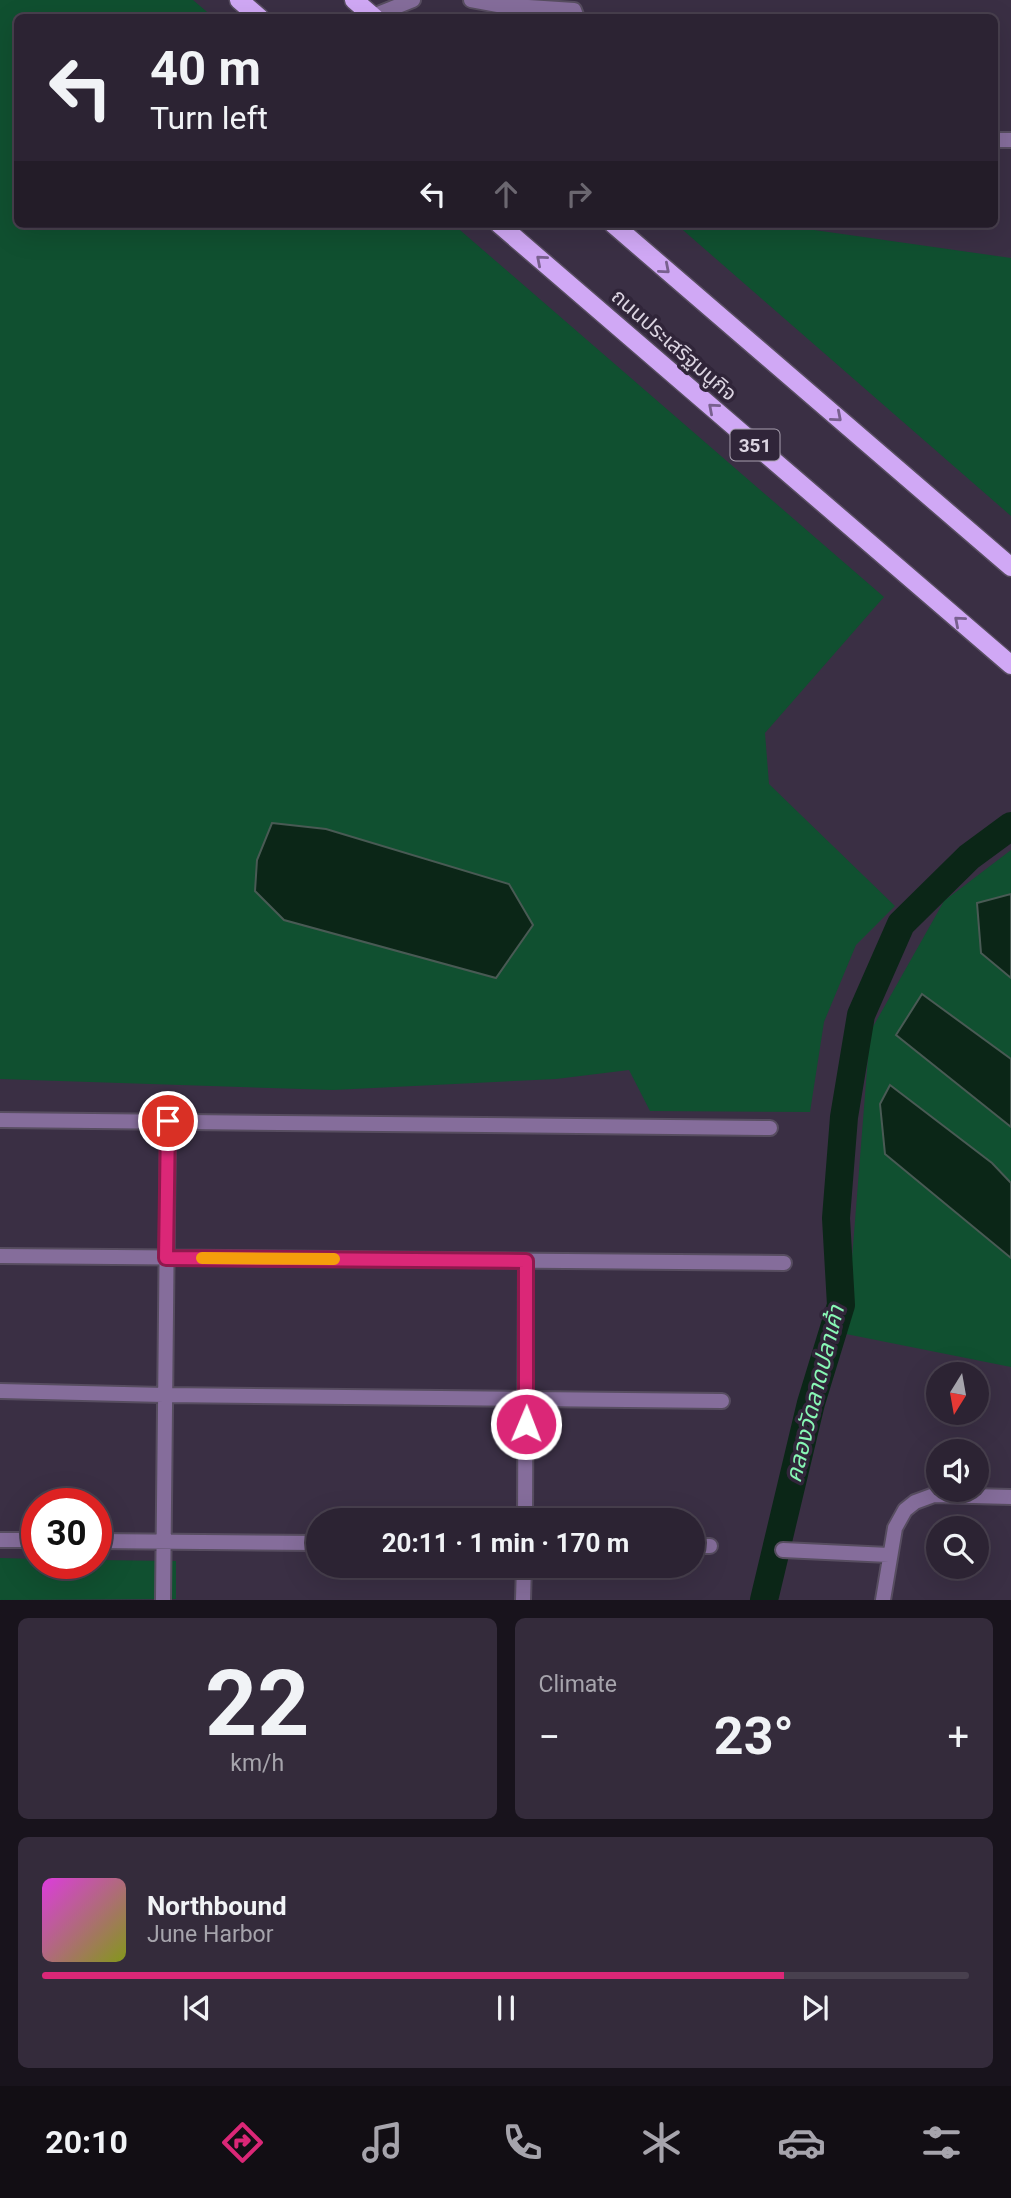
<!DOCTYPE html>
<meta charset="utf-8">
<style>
body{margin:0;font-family:Roboto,"Noto Sans Thai",sans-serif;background:#342b3b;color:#f1f3f6;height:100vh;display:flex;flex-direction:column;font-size:26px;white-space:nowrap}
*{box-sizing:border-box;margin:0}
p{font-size:23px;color:#a6a4ac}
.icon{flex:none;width:38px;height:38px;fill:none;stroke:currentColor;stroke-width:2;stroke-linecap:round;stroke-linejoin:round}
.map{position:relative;height:1600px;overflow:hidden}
.details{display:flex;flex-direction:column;gap:18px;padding:18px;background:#18131c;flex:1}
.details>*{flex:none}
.hud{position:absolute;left:14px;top:14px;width:984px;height:214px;border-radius:10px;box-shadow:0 7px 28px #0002,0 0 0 2px #48404e;background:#2c2333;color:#f1f3f6;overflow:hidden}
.needle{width:46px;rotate:191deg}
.fabs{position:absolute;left:926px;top:1362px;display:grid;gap:14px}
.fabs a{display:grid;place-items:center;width:63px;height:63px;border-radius:50%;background:#2c2333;box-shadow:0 7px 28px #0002,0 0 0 2px #48404e;font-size:35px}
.speed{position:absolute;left:21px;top:1488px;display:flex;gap:14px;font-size:35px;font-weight:700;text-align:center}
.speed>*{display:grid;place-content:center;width:91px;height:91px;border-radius:50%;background:#2c2333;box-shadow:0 7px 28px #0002,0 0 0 2px #48404e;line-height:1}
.speed .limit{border:10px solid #d22;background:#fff;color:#111}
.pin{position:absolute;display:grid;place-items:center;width:60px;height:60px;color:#fff;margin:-30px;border:4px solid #fff;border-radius:50%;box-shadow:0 2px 7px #0007}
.me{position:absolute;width:77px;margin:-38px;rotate:1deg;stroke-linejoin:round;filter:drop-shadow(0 0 5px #0008)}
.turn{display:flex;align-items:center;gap:24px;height:147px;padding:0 21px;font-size:32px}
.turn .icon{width:91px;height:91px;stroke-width:2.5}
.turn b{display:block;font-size:49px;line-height:60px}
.lanes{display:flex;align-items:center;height:66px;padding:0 21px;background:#0003;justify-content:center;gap:35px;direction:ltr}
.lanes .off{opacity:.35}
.big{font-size:52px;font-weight:700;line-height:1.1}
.details .tile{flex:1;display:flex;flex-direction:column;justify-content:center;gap:10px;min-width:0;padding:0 24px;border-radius:10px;background:#342b3b}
.details .dial{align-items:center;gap:0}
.dial b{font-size:91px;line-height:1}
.song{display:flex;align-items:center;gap:21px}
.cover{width:84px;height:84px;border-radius:10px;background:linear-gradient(135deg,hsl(300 70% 55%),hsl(70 70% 35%))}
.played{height:7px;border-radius:4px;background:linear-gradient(90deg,#db2777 80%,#48404e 80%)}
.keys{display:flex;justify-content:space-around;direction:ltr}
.heat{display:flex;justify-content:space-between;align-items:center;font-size:38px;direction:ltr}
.details .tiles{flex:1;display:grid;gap:18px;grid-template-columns:1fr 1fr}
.tile:last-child{grid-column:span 2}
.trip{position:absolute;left:306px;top:1508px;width:399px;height:70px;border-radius:35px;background:#2c2333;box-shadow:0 7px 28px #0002,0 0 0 2px #48404e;font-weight:700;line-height:70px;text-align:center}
.tabs{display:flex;height:112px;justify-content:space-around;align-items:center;background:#120e14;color:#a6a4ac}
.tabs .icon{width:49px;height:49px}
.tabs .active{color:#db2777}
.tabs b{font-size:32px;color:#f1f3f6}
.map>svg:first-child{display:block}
.green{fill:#105030}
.water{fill:#0b2617;stroke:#495a54;stroke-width:2}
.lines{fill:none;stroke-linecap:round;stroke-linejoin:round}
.canal{stroke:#0b2617;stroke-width:28}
.street-casing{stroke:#574d60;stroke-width:18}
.primary-casing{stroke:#574d60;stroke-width:21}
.street{stroke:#856d9b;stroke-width:14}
.primary{stroke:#d0a8f5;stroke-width:18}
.oneway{stroke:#78608e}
.route-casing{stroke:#8e194d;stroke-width:18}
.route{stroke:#db2777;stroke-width:12}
.slow{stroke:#f59e0b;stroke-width:12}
.labels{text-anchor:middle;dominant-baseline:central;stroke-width:7;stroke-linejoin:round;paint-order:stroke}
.shield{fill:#302539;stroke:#a8a0af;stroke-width:2}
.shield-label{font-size:19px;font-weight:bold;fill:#dbd4e1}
.street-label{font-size:21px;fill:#dbd4e1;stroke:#302539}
.water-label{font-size:23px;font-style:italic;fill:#88f7b5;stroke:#302539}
</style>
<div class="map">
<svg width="1011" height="1600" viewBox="0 0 1011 1600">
<rect width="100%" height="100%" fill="#3a2f44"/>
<!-- green -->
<path class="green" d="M0 0H193L213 17 18 18V224H453L884 597 765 733 769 784 895 906 856 945 824 1022 810 1112 650 1111 629 1070 556 1079 333 1090 0 1079Z
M676 224H772L1011 258V516Z
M1011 850V1367L846 1334 870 1032 944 901Z
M0 1558 37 1559V1563H96V1560L176 1561V1599L0 1600Z"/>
<!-- water -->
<path class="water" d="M272 823 326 829 509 884 533 925 496 978 284 920 255 891 257 860Z
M1011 894V978L981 953 977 903Z
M922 994 1011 1059V1127L896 1035Z
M890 1085 992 1163 1011 1183V1258L885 1154 880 1104Z"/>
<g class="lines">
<!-- canal -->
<path class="canal" d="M764 1600 811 1403 841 1305 836 1218 844 1117 861 1015 901 924 969 857 1011 826"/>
<!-- street casing -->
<g class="street-casing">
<path id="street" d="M471 0 498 5 574 10 577 18
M373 16 413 0
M994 140H1011
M0 1120 770 1128
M0 1256 784 1263
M0 1391 164 1395 722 1401
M525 1521 526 1261
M0 1540H37
M96 1541 318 1543
M693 1546H710
M783 1550 889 1555
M163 1600 168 1121
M523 1600 524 1566
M883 1600 895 1528 905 1510 915 1502 934 1495 1011 1497"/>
</g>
<!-- primary casing -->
<g class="primary-casing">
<path id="primary" d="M239 0 260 18
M354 0 375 18
M499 224 1011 665
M613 224 1011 567"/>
</g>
<!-- street -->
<use href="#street" class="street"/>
<!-- primary -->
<use href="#primary" class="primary"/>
</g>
<!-- one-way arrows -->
<defs><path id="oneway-chevron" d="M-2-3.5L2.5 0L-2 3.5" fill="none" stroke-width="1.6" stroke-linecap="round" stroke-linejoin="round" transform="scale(1.75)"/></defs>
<g class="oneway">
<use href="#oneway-chevron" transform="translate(541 260) rotate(-139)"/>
<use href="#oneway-chevron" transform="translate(665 269) rotate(41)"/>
<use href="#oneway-chevron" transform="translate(713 408) rotate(-139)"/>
<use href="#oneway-chevron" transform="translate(837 417) rotate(41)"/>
<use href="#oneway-chevron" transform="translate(959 621) rotate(-139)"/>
</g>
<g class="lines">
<!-- route casing -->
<g class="route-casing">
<path id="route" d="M168 1121 166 1258 526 1261V1424"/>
</g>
<!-- route -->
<use href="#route" class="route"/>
<!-- slow -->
<path class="slow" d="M202 1258 334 1259"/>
</g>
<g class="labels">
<!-- shield labels -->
<rect class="shield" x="730.5" y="429.5" width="49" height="31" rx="5"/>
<g class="shield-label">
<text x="755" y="445">351</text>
</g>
<!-- street labels -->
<g class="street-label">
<text transform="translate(674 345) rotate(41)">ถนนประเสริฐมนูกิจ</text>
</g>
<!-- water labels -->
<g class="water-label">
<text transform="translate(815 1394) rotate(-76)">คลองวัดลาดปลาเค้า</text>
</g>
</g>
</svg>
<div class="fabs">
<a><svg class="needle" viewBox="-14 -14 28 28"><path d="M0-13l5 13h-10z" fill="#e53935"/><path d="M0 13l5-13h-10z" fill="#a6a4ac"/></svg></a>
<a><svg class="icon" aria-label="sound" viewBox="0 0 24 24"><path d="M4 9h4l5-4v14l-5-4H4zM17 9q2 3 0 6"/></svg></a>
<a><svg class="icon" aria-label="search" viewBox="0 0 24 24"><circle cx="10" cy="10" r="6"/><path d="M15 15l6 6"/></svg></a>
</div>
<div class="speed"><div class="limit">30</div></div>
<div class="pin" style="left:168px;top:1121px;background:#d93025"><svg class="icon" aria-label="arrive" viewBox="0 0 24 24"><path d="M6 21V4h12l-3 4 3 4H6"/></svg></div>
<svg class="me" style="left:526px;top:1424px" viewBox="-20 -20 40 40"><circle r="17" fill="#db2777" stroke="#fff" stroke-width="3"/><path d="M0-11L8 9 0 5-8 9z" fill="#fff"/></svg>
<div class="trip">20:11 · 1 min · 170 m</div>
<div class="hud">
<div class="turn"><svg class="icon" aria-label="left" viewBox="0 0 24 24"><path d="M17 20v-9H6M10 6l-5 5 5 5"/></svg><div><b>40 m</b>Turn left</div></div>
<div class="lanes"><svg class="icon" aria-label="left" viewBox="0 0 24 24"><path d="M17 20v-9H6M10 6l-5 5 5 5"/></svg><svg class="icon off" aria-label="ahead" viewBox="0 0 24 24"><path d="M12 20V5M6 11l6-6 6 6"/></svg><svg class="icon off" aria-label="right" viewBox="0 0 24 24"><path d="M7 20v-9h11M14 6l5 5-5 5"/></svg></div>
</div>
</div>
<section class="details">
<div class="tiles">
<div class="tile dial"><b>22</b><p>km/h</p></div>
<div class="tile"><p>Climate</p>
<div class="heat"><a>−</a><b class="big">23°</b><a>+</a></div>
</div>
<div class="tile">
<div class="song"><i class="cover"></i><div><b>Northbound</b><p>June Harbor</p></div></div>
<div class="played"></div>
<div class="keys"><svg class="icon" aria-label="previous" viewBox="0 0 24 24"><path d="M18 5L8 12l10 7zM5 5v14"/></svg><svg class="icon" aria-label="pause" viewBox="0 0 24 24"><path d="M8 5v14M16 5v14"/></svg><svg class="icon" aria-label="next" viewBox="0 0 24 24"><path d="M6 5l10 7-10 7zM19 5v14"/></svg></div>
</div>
</div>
</section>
<nav class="tabs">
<b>20:10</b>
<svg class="icon active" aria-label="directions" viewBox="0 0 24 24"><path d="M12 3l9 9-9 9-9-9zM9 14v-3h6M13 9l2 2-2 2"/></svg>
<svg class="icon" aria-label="music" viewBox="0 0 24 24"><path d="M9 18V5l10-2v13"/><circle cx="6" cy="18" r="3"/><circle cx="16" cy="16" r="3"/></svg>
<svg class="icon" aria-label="phone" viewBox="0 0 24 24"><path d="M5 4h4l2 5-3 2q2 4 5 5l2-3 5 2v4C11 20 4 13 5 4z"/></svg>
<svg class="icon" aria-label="climate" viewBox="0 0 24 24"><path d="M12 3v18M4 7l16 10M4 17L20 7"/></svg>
<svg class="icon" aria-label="car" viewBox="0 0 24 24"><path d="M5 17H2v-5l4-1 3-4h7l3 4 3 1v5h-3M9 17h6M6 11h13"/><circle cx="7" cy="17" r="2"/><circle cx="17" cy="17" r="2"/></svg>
<svg class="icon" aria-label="filters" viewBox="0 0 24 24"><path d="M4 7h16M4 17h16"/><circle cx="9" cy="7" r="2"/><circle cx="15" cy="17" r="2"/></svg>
</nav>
